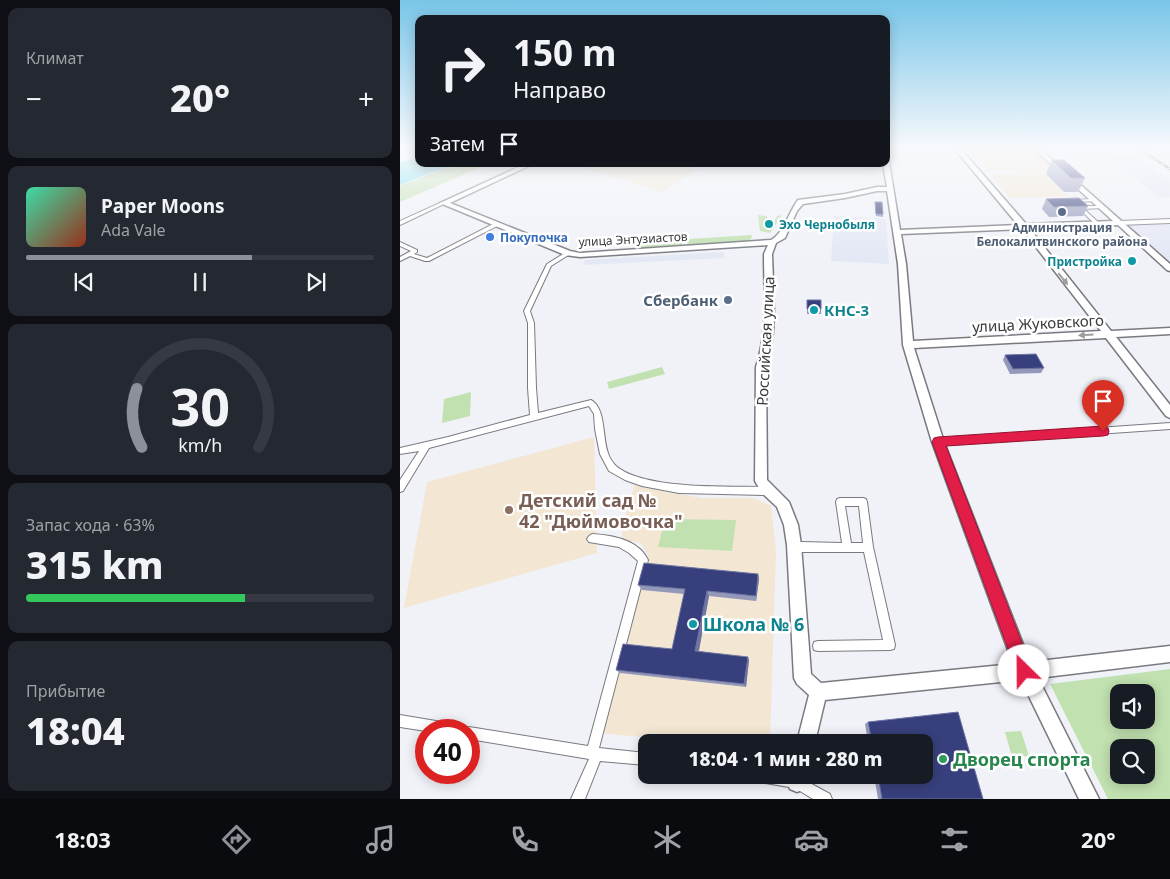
<!DOCTYPE html>
<html lang="ru">
<meta charset="utf-8">
<style>
body{margin:0;font-family:"Noto Sans",sans-serif;background:#242831;color:#f1f3f6;height:100vh;display:flex;flex-direction:column;font-size:19px;white-space:nowrap}
*{box-sizing:border-box;margin:0}
p{font-size:16px;color:#9ea1a6}
.icon{flex:none;width:28px;height:28px;fill:none;stroke:currentColor;stroke-width:2;stroke-linecap:round;stroke-linejoin:round}
.map{position:relative;flex:1;overflow:hidden}
.details{display:flex;flex-direction:column;gap:8px;padding:8px;background:#0d0f14;width:400px}
.details>*{flex:none}
.hud{position:absolute;left:15px;top:15px;width:475px;height:152px;border-radius:10px;box-shadow:0 2px 12px #0003;background:#171b24;color:#f1f3f6;overflow:hidden}
.fabs{position:absolute;left:710px;top:684px;display:grid;gap:10px}
.fabs a{display:grid;place-items:center;width:45px;height:45px;border-radius:10px;background:#171b24;box-shadow:0 2px 12px #0003;font-size:25px}
.speed{position:absolute;left:15px;top:719px;display:flex;gap:10px;font-size:25px;font-weight:700;text-align:center}
.speed>*{display:grid;place-content:center;width:65px;height:65px;border-radius:50%;background:#171b24;box-shadow:0 2px 12px #0003;line-height:1}
.speed .limit{border:8px solid #d22;background:#fff;color:#111}
.pin{position:absolute;display:grid;place-items:center;width:42px;height:42px;color:#fff;margin:-51px -21px;border-radius:50% 50% 50% 0;rotate:-45deg;box-shadow:0 0 5px #0007}
.pin .icon{rotate:45deg}
.me{position:absolute;width:55px;margin:-28px;rotate:337deg;stroke-linejoin:round;filter:drop-shadow(0 0 4px #0008)}
.turn{display:flex;align-items:center;gap:18px;height:105px;padding:0 15px;font-size:22px}
.turn .icon{width:65px;height:65px;stroke-width:2.5}
.turn b{display:block;font-size:35px;line-height:42px}
.then{display:flex;align-items:center;height:48px;padding:0 15px;background:#0003;gap:10px;font-size:19px}
.big{font-size:38px;font-weight:800;line-height:1.1}
.details .tile{flex:1;display:flex;flex-direction:column;justify-content:center;gap:8px;min-width:0;padding:0 18px;border-radius:10px;background:#242831}
.details .dial{align-items:center;gap:0}
.dial svg{height:130px;overflow:visible;fill:none;stroke:#363941;stroke-width:7;stroke-linecap:round;text-anchor:middle}
.dial text{fill:#f1f3f6;stroke:none}
.song{display:flex;align-items:center;gap:15px}
.cover{width:60px;height:60px;border-radius:8px;background:linear-gradient(135deg,hsl(160 70% 55%),hsl(10 70% 35%))}
.played{height:5px;border-radius:2px;background:linear-gradient(90deg,#8c9099 65%,#363941 65%)}
.keys{display:flex;justify-content:space-around;direction:ltr}
.heat{display:flex;justify-content:space-between;align-items:center;font-size:28px;direction:ltr}
.charge{height:8px;border-radius:4px;background:linear-gradient(90deg,#34c759 63%,#363941 0)}
.trip{position:absolute;left:238px;top:734px;width:295px;height:50px;border-radius:10px;background:#171b24;box-shadow:0 2px 12px #0003;font-weight:800;line-height:50px;text-align:center}
.menu{display:flex;height:80px;justify-content:space-around;align-items:center;background:#090b0e;color:#9ea1a6}
.menu .icon{width:35px;height:35px}
.menu .active{color:#8c9099}
.menu b{font-size:22px;color:#f1f3f6}
main{display:flex;flex:1;min-height:0}
.map>svg:first-child{display:block}
.built{fill:#e4e8f5}
.education{fill:#f3e6d2}
.green{fill:#c1e1b0;fill-rule:evenodd}
.water{fill:#70dee8}
.lines{fill:none;stroke-linecap:round;stroke-linejoin:round}
.street-casing{stroke:#797a80;stroke-width:2}
.secondary-casing{stroke:#797a80;stroke-width:3}
.street{fill:#fff;fill-rule:evenodd}
.secondary{fill:#fff;fill-rule:evenodd}
.rail-casing{stroke:#7b7c80;stroke-width:2.5}
.rail{stroke:#fff;stroke-width:1;stroke-dasharray:4.5;stroke-linecap:butt}
.wall{fill:#9499ba}
.shaded-wall{fill:#6e75a1}
.building{fill:#37407c;stroke:#6e75a1}
.oneway{fill:#9d9d9e}
.route{fill:#e11d48;stroke:#92132f}
.service-dot{fill:#5c6f8a;stroke:#fff;stroke-width:2}
.culture-dot{fill:#0f9aa8;stroke:#fff;stroke-width:2}
.shop-dot{fill:#3f7fe0;stroke:#fff;stroke-width:2}
.education-dot{fill:#8d6e63;stroke:#fff;stroke-width:2}
.leisure-dot{fill:#2e9e5b;stroke:#fff;stroke-width:2}
.labels{text-anchor:middle;dominant-baseline:central;stroke-width:5;stroke-linejoin:round;paint-order:stroke}
.far-culture-label{font-size:12px;font-weight:bold;fill:#0d838f;stroke:#fff;text-anchor:start}
.far-service-label{font-size:12px;font-weight:bold;fill:#4e5e75;stroke:#fff}
.far-shop-label{font-size:12px;font-weight:bold;fill:#366cbe;stroke:#fff;text-anchor:start}
.far-street-label{font-size:12px;fill:#3b3b3e;stroke:#fff}
.service-label{font-size:15px;font-weight:bold;fill:#4e5e75;stroke:#fff;text-anchor:end}
.culture-label{font-size:15px;font-weight:bold;fill:#0d838f;stroke:#fff;text-anchor:start}
.street-label{font-size:15px;fill:#3b3b3e;stroke:#fff}
.near-education-label{font-size:18px;font-weight:bold;fill:#785e54;stroke:#fff;text-anchor:start}
.near-culture-label{font-size:18px;font-weight:bold;fill:#0d838f;stroke:#fff;text-anchor:start}
.near-leisure-label{font-size:18px;font-weight:bold;fill:#27864d;stroke:#fff;text-anchor:start}
</style>
<main>
<section class="details">
<div class="tile"><p>Климат</p>
<div class="heat"><a>−</a><b class="big">20°</b><a>+</a></div>
</div>
<div class="tile">
<div class="song"><i class="cover"></i><div><b>Paper Moons</b><p>Ada Vale</p></div></div>
<div class="played"></div>
<div class="keys"><svg class="icon" aria-label="previous" viewBox="0 0 24 24"><path d="M18 5L8 12l10 7zM5 5v14"/></svg><svg class="icon" aria-label="pause" viewBox="0 0 24 24"><path d="M8 5v14M16 5v14"/></svg><svg class="icon" aria-label="next" viewBox="0 0 24 24"><path d="M6 5l10 7-10 7zM19 5v14"/></svg></div>
</div>
<div class="tile dial"><svg viewBox="0 0 100 80">
<path d="M14 69A42 42 0 1 1 86 69"/>
<path d="M14 69A42 42 0 0 1 11 33" stroke="#8c9099"/>
<text x="50" y="56" font-size="32" font-weight="700">30</text>
<text x="50" y="72" font-size="11">km/h</text>
</svg></div>
<div class="tile"><p>Запас хода · 63%</p><b class="big">315 km</b><div class="charge"></div></div>
<div class="tile"><p>Прибытие</p><b class="big">18:04</b></div>
</section>
<div class="map">
<svg width="770" height="799" viewBox="0 0 770 799">
<rect width="100%" height="100%" fill="#f0f2f8"/>
<!-- built -->
<path class="built" d="M734 156 770 181V197H759L708 157Z
M434 216 486 219 489 264 431 261Z
M770 224V262L726 225Z
M324 252V258L183 265 185 260Z"/>
<!-- education -->
<path class="education" d="M569 148H630L654 171 616 173 614 170 589 171Z
M193 164H280L300 169 262 192 184 168Z
M644 173 667 196 610 198 591 175Z
M194 437 197 553 4 608 27 482Z
M235 484 271 493 303 498H353L371 506 376 551 370 742H292L201 733 248 556 241 543 222 540V526Z"/>
<!-- green -->
<path class="green" d="M60 164H88L0 202V186L27 175Z
M358 215 367 216V225L372 226 377 216 380 215 381 217 370 233 360 231Z
M352 235 351 239 348 241 290 245 287 243 288 239Z
M283 240 282 245 237 248 238 242Z
M262 367 265 374 209 389 207 382Z
M71 392 70 416 42 423 44 399Z
M265 519 336 520 332 551 258 547Z
M770 669V799H708L650 684ZM746 692V720H719V692ZM719 748H746V775H719Z
M621 731 629 756 612 757 605 732Z"/>
<!-- water -->
<path class="water" d="M19 156V164H59L30 173 0 185V163Z"/>
<g class="lines">
<!-- street casing -->
<g class="street-casing">
<path id="street" d="M693 199H695V201L677 202 681 206H703V208H701L684 209 699 223 700 224 697 226 671 201 673 200Z
M42 202 46 203 0 225V221Z
M770 219V223L719 225 716 223 719 221Z
M97 222 100 224 99 225 29 261H25L10 256 0 261V257L11 251 0 246V242L17 250V252L14 254 27 258Z
M168 251 170 252V254L151 266 130 311 134 323 136 388 138 413 191 400C206 408 202 437 208 453 209 457 213 463 216 466 244 490 329 486 366 487L369 488 370 491 369 494 366 495 279 493 242 486 225 480 209 471 200 454 195 429 194 414 189 406 29 448 3 491 0 492V480L19 451 0 454V448L48 437 130 415 128 388V323L124 311 147 264Z
M770 423V429L538 445 535 444 534 442 535 440 538 439Z
M440 498H463L466 499 467 502 473 547 495 645 494 649 490 650 418 651 414 650 413 646 414 642 418 641 483 640 464 552H402L394 557 391 555 389 552 391 549 401 542 442 543 436 502 437 499ZM445 506H459L463 543H451Z
M192 534C212 535 239 540 248 560L199 748 246 753V765L200 761 185 799H171L189 759 69 739V730H64L69 727 188 746 238 561 229 553 219 547 189 542 187 539 189 536Z
M0 715 54 724 58 726 60 730H26V731L0 727Z
M348 775 397 776 430 794 432 799H413L395 788 354 781 350 779Z"/>
</g>
<!-- secondary casing -->
<g class="secondary-casing">
<path id="secondary" d="M554 148H560L626 224 713 221 633 148H639L770 264V271L767 270 718 225 630 229 711 331 770 328V334L716 337 770 405V418L766 416 706 338 514 348 544 442 630 662 770 646V662L638 678 699 799H679L621 680 425 700 415 742H397L409 695 397 684 394 678 387 545 384 525 377 507 362 493 355 481 356 367C368 331 364 292 364 254L368 245 180 257 165 255 40 203 125 164H133L50 203 170 251 180 253 371 240C383 234 389 212 398 200L445 194 477 187H487L483 164H486V160L489 162 500 230 618 225ZM477 191H487L498 264 503 345 532 442 613 664 421 683 411 674 401 545 398 525 389 502 367 480 366 367C378 331 373 292 372 254L376 243 385 238 397 211 403 204 445 198ZM622 229 701 331 513 341 506 264 501 234Z
M389 775H409L404 789 397 792 390 789 387 782Z"/>
</g>
<!-- street -->
<use href="#street" class="street"/>
<!-- secondary -->
<use href="#secondary" class="secondary"/>
<!-- rail casing -->
<g class="rail-casing">
<path id="rail" d="M738 148 770 169"/>
</g>
<!-- rail -->
<use href="#rail" class="rail"/>
</g>
<!-- wall -->
<path class="wall" d="M652 160 685 178 678 192H664L646 174Z
M646 199 688 206 683 216 649 217 642 209Z
M475 202 483 214V217L476 216Z
M407 300 421 309V314H407Z
M605 355 644 368 641 373 610 374 603 360Z
M358 574 359 579 356 601 309 596 299 651 349 660 346 687 220 673 216 670 272 649 284 594 242 590 238 585Z
M558 712 583 799H478L474 775H524V742H468L465 724 468 722Z"/>
<!-- shaded-wall -->
<path class="shaded-wall" d="M358 574 359 579 356 601V596Z
M307 591 309 596 298 655 295 651Z
M348 657 349 660 346 687 344 684Z"/>
<!-- building -->
<path class="building" d="M652 160H664L685 178H671Z
M679 198 688 206 654 207 646 199Z
M475 202H482L483 214H476Z
M407 300H421V309H407Z
M636 354 644 368 613 369 605 355Z
M244 563 358 574 356 596 307 591 295 651 348 657 344 684 216 670 223 644 272 649 285 589 238 585Z
M558 712 583 799H482L478 775H524V742H472L468 722Z"/>
<!-- one-way arrows -->
<defs><path id="oneway-solid" d="M-6-.8H1V-3.2L6.5 0L1 3.2V.8H-6Z" transform="scale(1.25)"/></defs>
<g class="oneway">
<use href="#oneway-solid" transform="translate(663 279) rotate(51)"/>
<use href="#oneway-solid" transform="translate(686 335) rotate(177)"/>
</g>
<!-- sky -->
<linearGradient id="sky" x2="0" y2="1"><stop stop-color="#78c5e8"/><stop offset="0.57" stop-color="#f8f9fc"/><stop offset="1" stop-color="#f8f9fc" stop-opacity="0"/></linearGradient>
<rect width="770" height="260" fill="url(#sky)"/>
<!-- route -->
<path class="route" d="M703 426 708 428 709 431 708 435 703 436 546 446 633 671 630 677 624 680 618 677 616 671 532 442 534 438 538 437Z"/>
<!-- markers -->
<g class="service-dot">
<circle cx="662" cy="212" r="5"/>
<circle cx="328" cy="300" r="5"/>
</g>
<g class="culture-dot">
<circle cx="369" cy="224" r="5"/>
<circle cx="732" cy="261" r="5"/>
<circle cx="414" cy="310" r="5"/>
<circle cx="293" cy="624" r="5"/>
</g>
<circle class="shop-dot" cx="90" cy="237" r="5"/>
<circle class="education-dot" cx="109" cy="510" r="5"/>
<circle class="leisure-dot" cx="543" cy="759" r="5"/>
<g class="labels">
<!-- far-culture labels -->
<g class="far-culture-label">
<text x="379" y="224">Эхо Чернобыля</text>
<text x="722" y="261" text-anchor="end">Пристройка</text>
</g>
<!-- far-service labels -->
<g class="far-service-label">
<text x="662" y="227">Администрация<tspan x="662" dy="14">Белокалитвинского района</tspan></text>
</g>
<!-- far-shop labels -->
<g class="far-shop-label">
<text x="100" y="237">Покупочка</text>
</g>
<!-- far-street labels -->
<g class="far-street-label">
<text transform="translate(233 239) rotate(-3)">улица Энтузиастов</text>
</g>
<!-- service labels -->
<g class="service-label">
<text x="318" y="300">Сбербанк</text>
</g>
<!-- culture labels -->
<g class="culture-label">
<text x="424" y="310">КНС-3</text>
</g>
<!-- street labels -->
<g class="street-label">
<text transform="translate(638 323) rotate(-3)">улица Жуковского</text>
<text transform="translate(365 341) rotate(-87)">Российская улица</text>
</g>
<!-- near-education labels -->
<g class="near-education-label">
<text x="119" y="500">Детский сад №<tspan x="119" dy="21">42 "Дюймовочка"</tspan></text>
</g>
<!-- near-culture labels -->
<g class="near-culture-label">
<text x="303" y="624">Школа № 6</text>
</g>
<!-- near-leisure labels -->
<g class="near-leisure-label">
<text x="553" y="759">Дворец спорта</text>
</g>
</g>
</svg>
<div class="fabs">
<a><svg class="icon" aria-label="sound" viewBox="0 0 24 24"><path d="M4 9h4l5-4v14l-5-4H4zM17 9q2 3 0 6"/></svg></a>
<a><svg class="icon" aria-label="search" viewBox="0 0 24 24"><circle cx="10" cy="10" r="6"/><path d="M15 15l6 6"/></svg></a>
</div>
<div class="speed"><div class="limit">40</div></div>
<div class="pin" style="left:703px;top:431px;background:#d93025"><svg class="icon" aria-label="arrive" viewBox="0 0 24 24"><path d="M6 21V4h12l-3 4 3 4H6"/></svg></div>
<svg class="me" style="left:624px;top:671px" viewBox="-20 -20 40 40"><circle r="19" fill="#fff"/><path d="M0-13L10 11 0 6-10 11z" fill="#e11d48"/></svg>
<div class="trip">18:04 · 1 мин · 280 m</div>
<div class="hud">
<div class="turn"><svg class="icon" aria-label="right" viewBox="0 0 24 24"><path d="M7 20v-9h11M14 6l5 5-5 5"/></svg><div><b>150 m</b>Направо</div></div>
<div class="then">Затем<svg class="icon" aria-label="arrive" viewBox="0 0 24 24"><path d="M6 21V4h12l-3 4 3 4H6"/></svg></div>
</div>
</div>
</main>
<nav class="menu">
<b>18:03</b>
<svg class="icon active" aria-label="directions" viewBox="0 0 24 24"><path d="M12 3l9 9-9 9-9-9zM9 14v-3h6M13 9l2 2-2 2"/></svg>
<svg class="icon" aria-label="music" viewBox="0 0 24 24"><path d="M9 18V5l10-2v13"/><circle cx="6" cy="18" r="3"/><circle cx="16" cy="16" r="3"/></svg>
<svg class="icon" aria-label="phone" viewBox="0 0 24 24"><path d="M5 4h4l2 5-3 2q2 4 5 5l2-3 5 2v4C11 20 4 13 5 4z"/></svg>
<svg class="icon" aria-label="climate" viewBox="0 0 24 24"><path d="M12 3v18M4 7l16 10M4 17L20 7"/></svg>
<svg class="icon" aria-label="car" viewBox="0 0 24 24"><path d="M5 17H2v-5l4-1 3-4h7l3 4 3 1v5h-3M9 17h6M6 11h13"/><circle cx="7" cy="17" r="2"/><circle cx="17" cy="17" r="2"/></svg>
<svg class="icon" aria-label="filters" viewBox="0 0 24 24"><path d="M4 7h16M4 17h16"/><circle cx="9" cy="7" r="2"/><circle cx="15" cy="17" r="2"/></svg>
<b>20°</b>
</nav>
